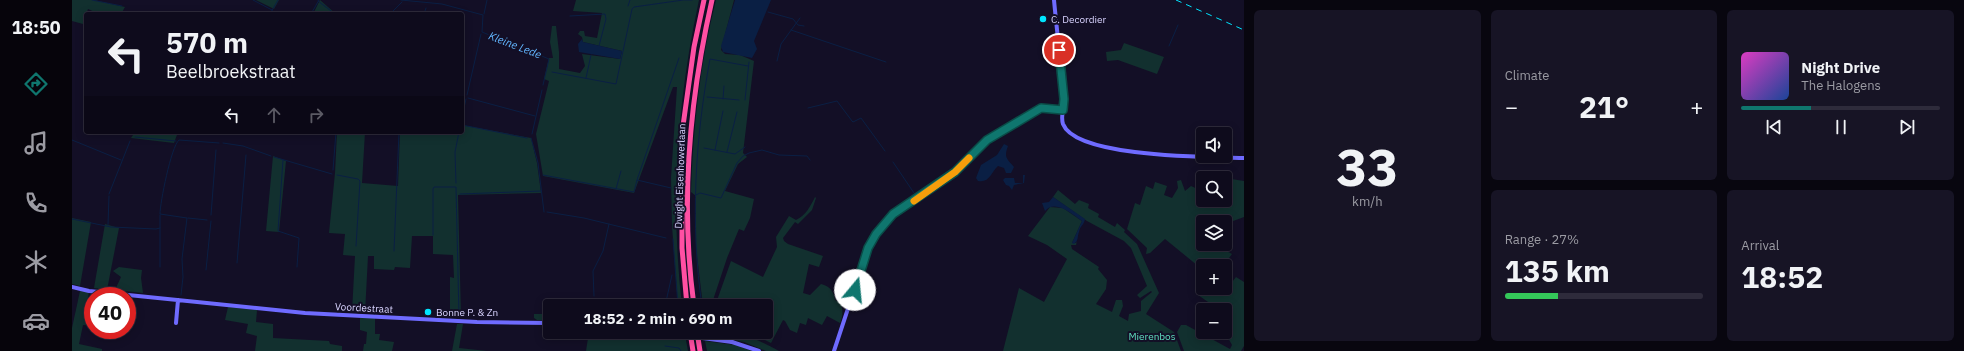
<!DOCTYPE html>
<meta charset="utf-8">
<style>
body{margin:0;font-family:"IBM Plex Sans",sans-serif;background:#171425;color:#f1f3f6;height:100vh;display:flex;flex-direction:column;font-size:15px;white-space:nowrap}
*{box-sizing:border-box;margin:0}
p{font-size:13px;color:#9b9ba3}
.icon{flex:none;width:22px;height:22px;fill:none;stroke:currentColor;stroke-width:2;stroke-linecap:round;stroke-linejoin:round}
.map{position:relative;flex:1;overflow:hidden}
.side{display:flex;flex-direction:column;gap:10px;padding:10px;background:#08060f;width:720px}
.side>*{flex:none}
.top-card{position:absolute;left:12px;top:12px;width:380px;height:122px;border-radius:4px;box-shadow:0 2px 10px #0003,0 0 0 1px #2e2b3b;background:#0e0b1c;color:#f1f3f6;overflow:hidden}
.fabs{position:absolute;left:1124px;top:127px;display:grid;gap:8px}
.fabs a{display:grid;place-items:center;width:36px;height:36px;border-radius:4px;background:#0e0b1c;box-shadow:0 2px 10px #0003,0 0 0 1px #2e2b3b;font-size:20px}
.speed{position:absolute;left:12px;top:287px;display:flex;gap:8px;font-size:20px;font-weight:700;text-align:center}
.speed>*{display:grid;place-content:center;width:52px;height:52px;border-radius:50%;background:#0e0b1c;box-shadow:0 2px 10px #0003,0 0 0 1px #2e2b3b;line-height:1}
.speed .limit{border:6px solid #d22;background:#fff;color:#111}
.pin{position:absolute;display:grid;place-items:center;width:34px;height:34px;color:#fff;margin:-17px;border:2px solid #fff;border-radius:50%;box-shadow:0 1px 4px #0007}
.me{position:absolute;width:44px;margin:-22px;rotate:17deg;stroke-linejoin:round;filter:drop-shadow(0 0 3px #0008)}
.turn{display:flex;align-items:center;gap:14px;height:84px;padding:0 16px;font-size:18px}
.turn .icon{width:52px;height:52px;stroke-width:2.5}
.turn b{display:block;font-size:28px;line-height:34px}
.lanes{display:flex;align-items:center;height:38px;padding:0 16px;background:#0003;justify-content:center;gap:20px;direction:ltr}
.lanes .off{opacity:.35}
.big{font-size:30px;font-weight:800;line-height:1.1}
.side .widget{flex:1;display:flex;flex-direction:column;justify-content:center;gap:6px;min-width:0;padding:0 14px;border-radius:6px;background:#171425}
.side .dial{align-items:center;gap:0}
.dial b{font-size:52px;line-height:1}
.song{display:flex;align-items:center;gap:12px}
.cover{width:48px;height:48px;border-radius:6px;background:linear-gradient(135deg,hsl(310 70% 55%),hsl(220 70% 35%))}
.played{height:4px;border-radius:2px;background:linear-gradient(90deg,#0f766e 35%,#2e2b3b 35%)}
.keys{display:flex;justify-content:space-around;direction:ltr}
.heat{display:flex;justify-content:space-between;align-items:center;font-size:22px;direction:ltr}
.charge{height:6px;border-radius:3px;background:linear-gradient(90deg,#34c759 27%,#2e2b3b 0)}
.side .tiles{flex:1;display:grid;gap:10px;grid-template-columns:repeat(3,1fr)}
.widget:first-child{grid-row:span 2}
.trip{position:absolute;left:471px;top:299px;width:230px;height:40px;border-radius:4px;background:#0e0b1c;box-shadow:0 2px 10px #0003,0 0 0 1px #2e2b3b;font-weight:800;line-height:40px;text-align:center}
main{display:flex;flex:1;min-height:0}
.tab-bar{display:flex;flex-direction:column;width:72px;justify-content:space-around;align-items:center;background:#06040b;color:#9b9ba3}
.tab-bar .icon{width:28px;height:28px}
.tab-bar .current{color:#0f766e}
.tab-bar b{font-size:18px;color:#f1f3f6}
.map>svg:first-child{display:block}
.green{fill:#12302f}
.water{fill:#0a1f44}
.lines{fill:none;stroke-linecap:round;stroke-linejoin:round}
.stream{stroke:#0a1f44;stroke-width:1}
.secondary{stroke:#6f6bff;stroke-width:4}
.highway{stroke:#ff4fa3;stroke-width:5}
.rail{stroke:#00e5ff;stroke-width:1;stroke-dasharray:6 5;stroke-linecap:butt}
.secondary-bridge{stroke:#6f6bff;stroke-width:4}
.route-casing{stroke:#0a4d48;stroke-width:10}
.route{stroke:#0f766e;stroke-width:7}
.slow{stroke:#f59e0b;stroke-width:7}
.poi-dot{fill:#00e5ff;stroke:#130f26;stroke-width:1.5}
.labels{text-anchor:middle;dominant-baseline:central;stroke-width:4;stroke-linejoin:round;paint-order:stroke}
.poi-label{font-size:10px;fill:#d9d4ff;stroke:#130f26;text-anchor:start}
.street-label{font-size:10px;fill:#d9d4ff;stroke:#130f26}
.park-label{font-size:10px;fill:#5fe0c0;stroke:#130f26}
.water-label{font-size:11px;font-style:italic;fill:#62b6ff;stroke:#130f26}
</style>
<main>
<nav class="tab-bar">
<b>18:50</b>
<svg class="icon current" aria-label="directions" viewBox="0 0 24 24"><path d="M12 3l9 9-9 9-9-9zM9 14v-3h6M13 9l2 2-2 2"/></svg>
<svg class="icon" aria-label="music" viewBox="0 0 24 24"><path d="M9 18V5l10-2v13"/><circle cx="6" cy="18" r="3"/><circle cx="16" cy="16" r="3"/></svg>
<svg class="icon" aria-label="phone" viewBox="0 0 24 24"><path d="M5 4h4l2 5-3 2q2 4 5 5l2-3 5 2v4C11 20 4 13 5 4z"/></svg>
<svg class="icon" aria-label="climate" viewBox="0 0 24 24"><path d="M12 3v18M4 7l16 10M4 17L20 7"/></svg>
<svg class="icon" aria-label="car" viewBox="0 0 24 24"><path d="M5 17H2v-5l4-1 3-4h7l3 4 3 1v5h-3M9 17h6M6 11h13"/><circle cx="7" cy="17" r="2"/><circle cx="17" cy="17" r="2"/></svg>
</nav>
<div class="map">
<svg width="1172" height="351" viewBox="0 0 1172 351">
<rect width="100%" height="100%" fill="#130f26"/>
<!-- green -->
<path class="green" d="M0 0H22L53 7 49 14H27L16 9 11 24 0 21Z
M184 0H207L202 9Z
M248 0 264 14H241Z
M504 0H627C605 101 598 203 610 306H606L600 226 599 178 605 87H601L562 193 471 176 464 134 477 81 472 79 477 58H481L478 42 480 26H484L487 52V69L508 73 513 66 510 54 548 59 550 51 511 42 510 37 506 34 508 31H512L513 36 525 38 530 13 501 11Z
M644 0H662L649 50 653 54 668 55 682 61 671 153 675 157 666 164 653 191 682 199 678 218 672 231 667 229 655 258 639 306H631L624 247V196L619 192C621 128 628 63 644 0Z
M1052 43 1092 57 1085 74 1046 60 1035 61 1034 52 1049 50Z
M390 125 459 138 465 163 469 193 386 195 389 317H378V277L382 278 381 255 361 254V236H340L338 268 323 267 322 270 302 269V256H296L293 313 280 312 283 256 271 255 273 234 257 233 263 173 265 132H293L290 183 326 186 328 132H390Z
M63 132H106L102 143 59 138Z
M201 156 214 161 207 232 194 231Z
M1153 178 1172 181V217L1153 224V222H1131V244H1142L1160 254 1151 266H1131V270L1093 239 1078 253 1074 254 1075 248 1055 229 1063 203 1068 205 1074 186 1081 189 1083 182 1095 186 1092 195 1100 198 1106 188 1105 181 1109 180 1113 191 1119 186 1130 191 1131 188V200H1153Z
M986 190 1003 204 1007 200 1017 204 1016 208 1027 214 1026 217 1043 227 1045 223 1053 230 1052 232 1065 244 1087 293 1074 314 1102 332 1109 351H931L947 288 972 302 995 259 975 245 956 236 978 207 991 208 1010 221 1000 243H1004L1005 241 1004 245H999L1000 249 1027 267 1026 269 1035 280 1034 289 1024 304 1040 312 1044 300H1050L1051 306 1047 316 1056 321 1057 314 1069 311V301L1080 292 1079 291 1068 298 1065 295 1075 286 1059 248 1052 241 1015 221 981 197Z
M743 197 744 198 740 210 726 224 723 222 711 238 712 241 716 244 751 256 747 267 737 264 731 293 738 295 749 284C758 286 762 292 763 300L769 303C771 311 771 316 768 323L755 316 750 325 736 318 734 325 728 323 725 333 718 330 713 321 711 320 699 343 691 339 697 327 694 326V306H643L659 261 691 277 705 247 704 237 717 216 724 220C734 215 738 207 743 197Z
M0 218 19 222 8 286 0 284Z
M33 224 47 228 35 290 22 288Z
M47 267 70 270 69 278 71 293 43 290 49 277 41 271Z
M1164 277 1172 282V346L1169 351H1112L1105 332 1109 325H1114L1158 349 1160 345 1155 336 1149 332H1153V310H1135L1139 304 1126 295 1132 288H1140L1150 295Z
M8 291 17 292 13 315 21 317V326L11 325 7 344 30 349V351H0V328Z
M156 307 185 310 184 322 201 324V338L257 341 258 344 270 346V351H183L185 336 174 333 176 324 153 320Z
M462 314H478V321L465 320 462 318Z
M288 318H303V334H308L307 340 322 342 320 351H291L292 344H294L295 332 288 330Z
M385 324H391L387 348 415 351H380Z
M517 332H557L614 340 616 351H514Z
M642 332C669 332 683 338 707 351H694L672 342 642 336Z
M633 341 663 345 680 351H635Z"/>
<!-- water -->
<path class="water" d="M663 0H699L682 41 685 49 680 58 651 52 649 46Z
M510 39 511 42 550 51 548 59 507 52 506 44Z
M932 144 936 146C932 157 934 158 942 167L939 173H934L932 168 926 166C919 172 918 183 906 181L904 178 909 165 925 155Z
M951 175H953L952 183 942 185 940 190 937 186 934 185 931 180 933 178H942L943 183H951Z
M981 197 1013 219C1012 225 1008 226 1007 232 1005 237 1007 240 1002 244L1000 243 1010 221C1000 214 983 199 973 211L970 203 977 202Z"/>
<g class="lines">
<!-- stream -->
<path class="stream" d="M20 0 50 6
M181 0 200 10
M329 0 370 4 411 15 410 32 477 59 471 85
M612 0H620
M246 1 263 14
M556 6 558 0
M696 12 721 19 726 25 732 26
M198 14 206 0
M239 14 247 0
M318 14 330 2
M352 14 354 8
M388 14V13
M412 14 415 0
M498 16 533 14 534 19 527 46
M719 30 814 62
M1097 46 1106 25
M705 61 709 44 728 18
M480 72 544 84 560 9 562 7 611 0
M514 78 519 55
M395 95 409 34
M635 97 667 100
M396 98 463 116
M651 99 652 86
M673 100 677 62
M736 108 765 101 780 121 781 122 789 118 813 151
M390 117 394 99
M390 125 455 138
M460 134 470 90
M63 137 104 141
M459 138 466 163 472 212
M0 140 49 160
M151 143 171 146 199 156
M632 148 663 154 673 147
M643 150 651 111
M655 152 665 112
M202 157 260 174
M211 160 206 231 227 238 225 267
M821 162 842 193
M261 170 264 132
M265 175 286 179 288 181 284 246
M471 175 562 192 565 180 599 188
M565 180 607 58
M384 183 383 152 387 132
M544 189 549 171
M37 194 58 141
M388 194 469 191
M624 195 628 193 649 198 665 163 671 156 677 153 690 150 707 155 735 156 738 160
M475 212 512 218 594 238
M88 215V267
M139 215 144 150
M116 218 135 220
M0 219 39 227 84 229 88 228
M36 225 37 196
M361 235V189L362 187H384L387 316
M601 239 606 306
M322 251 327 132
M165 263 174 155
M134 270 139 221
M109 295 111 277 110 259 115 218 88 214C88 203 99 147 107 140L147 143
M522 296 521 271 531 251 537 224
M593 306 600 275
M630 306C618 224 623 140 638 59L676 66
M593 346 607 348 609 351"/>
<!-- secondary -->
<path class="secondary" d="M982 0C985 32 989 64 992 97 993 106 988 115 991 124 1004 158 1139 157 1172 158
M0 287 17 291 233 313 405 322 478 323
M104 323 106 300
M580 332 601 334
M660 342 687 351
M762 351 796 248 804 234 821 214 883 172 915 140 970 108 991 110"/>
<!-- highway -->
<path class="highway" d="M615 306 610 248V133L622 47 632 0
M622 306C608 203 617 101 640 0
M618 332 621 351
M625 332 628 351"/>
<!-- rail -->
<path class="rail" d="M1104 0 1172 30"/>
<!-- secondary-bridge -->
<path class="secondary-bridge" d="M601 334 660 342"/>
</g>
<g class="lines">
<!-- route casing -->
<g class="route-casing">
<path id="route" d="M783 290 796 248 804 234 821 214 883 172 915 140 969 108 991 110 992 99 987 50"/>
</g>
<!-- route -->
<use href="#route" class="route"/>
<!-- slow -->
<path class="slow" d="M842 201 883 172 897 158"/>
</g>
<!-- markers -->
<g class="poi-dot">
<circle cx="971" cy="19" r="4"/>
<circle cx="356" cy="312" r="4"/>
</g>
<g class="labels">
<!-- poi labels -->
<g class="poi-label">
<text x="979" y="19">C. Decordier</text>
<text x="364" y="312">Bonne P. &amp; Zn</text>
</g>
<!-- street labels -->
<g class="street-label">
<text transform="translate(608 176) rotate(-88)">Dwight Eisenhowerlaan</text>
<text transform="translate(292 308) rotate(3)">Voordestraat</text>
</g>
<!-- park labels -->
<g class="park-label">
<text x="1080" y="336">Mierenbos</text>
</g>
<!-- water labels -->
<g class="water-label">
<text transform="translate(443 45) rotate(21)">Kleine Lede</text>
</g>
</g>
</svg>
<div class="fabs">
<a><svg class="icon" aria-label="sound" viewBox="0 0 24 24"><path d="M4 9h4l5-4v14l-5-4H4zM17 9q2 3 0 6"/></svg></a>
<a><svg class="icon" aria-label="search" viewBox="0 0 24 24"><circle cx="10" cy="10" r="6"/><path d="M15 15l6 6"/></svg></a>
<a><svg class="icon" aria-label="layers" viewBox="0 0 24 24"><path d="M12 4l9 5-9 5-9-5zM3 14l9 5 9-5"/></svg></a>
<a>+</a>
<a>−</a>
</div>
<div class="speed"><div class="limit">40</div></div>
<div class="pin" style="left:987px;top:50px;background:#d93025"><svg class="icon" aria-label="arrive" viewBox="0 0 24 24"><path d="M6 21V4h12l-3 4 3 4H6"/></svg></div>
<svg class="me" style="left:783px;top:290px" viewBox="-20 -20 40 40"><circle r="19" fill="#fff"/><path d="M0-13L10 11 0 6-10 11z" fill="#0f766e"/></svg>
<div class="trip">18:52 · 2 min · 690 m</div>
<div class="top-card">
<div class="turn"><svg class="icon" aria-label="left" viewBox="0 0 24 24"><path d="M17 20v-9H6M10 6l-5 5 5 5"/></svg><div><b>570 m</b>Beelbroekstraat</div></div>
<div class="lanes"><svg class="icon" aria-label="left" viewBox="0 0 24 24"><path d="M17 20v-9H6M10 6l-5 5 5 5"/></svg><svg class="icon off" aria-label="ahead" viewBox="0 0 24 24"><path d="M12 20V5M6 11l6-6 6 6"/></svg><svg class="icon off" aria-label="right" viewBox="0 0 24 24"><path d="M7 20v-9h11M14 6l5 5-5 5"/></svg></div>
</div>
</div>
<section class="side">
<div class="tiles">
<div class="widget dial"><b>33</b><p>km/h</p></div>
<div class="widget"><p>Climate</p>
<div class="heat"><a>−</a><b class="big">21°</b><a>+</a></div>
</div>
<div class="widget">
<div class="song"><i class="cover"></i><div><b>Night Drive</b><p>The Halogens</p></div></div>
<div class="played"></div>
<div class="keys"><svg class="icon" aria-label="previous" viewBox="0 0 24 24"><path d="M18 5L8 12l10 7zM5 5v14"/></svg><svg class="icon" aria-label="pause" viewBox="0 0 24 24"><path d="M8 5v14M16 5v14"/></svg><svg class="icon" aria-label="next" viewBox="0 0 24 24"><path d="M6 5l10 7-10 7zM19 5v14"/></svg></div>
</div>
<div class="widget"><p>Range · 27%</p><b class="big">135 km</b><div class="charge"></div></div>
<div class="widget"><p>Arrival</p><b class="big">18:52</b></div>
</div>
</section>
</main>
